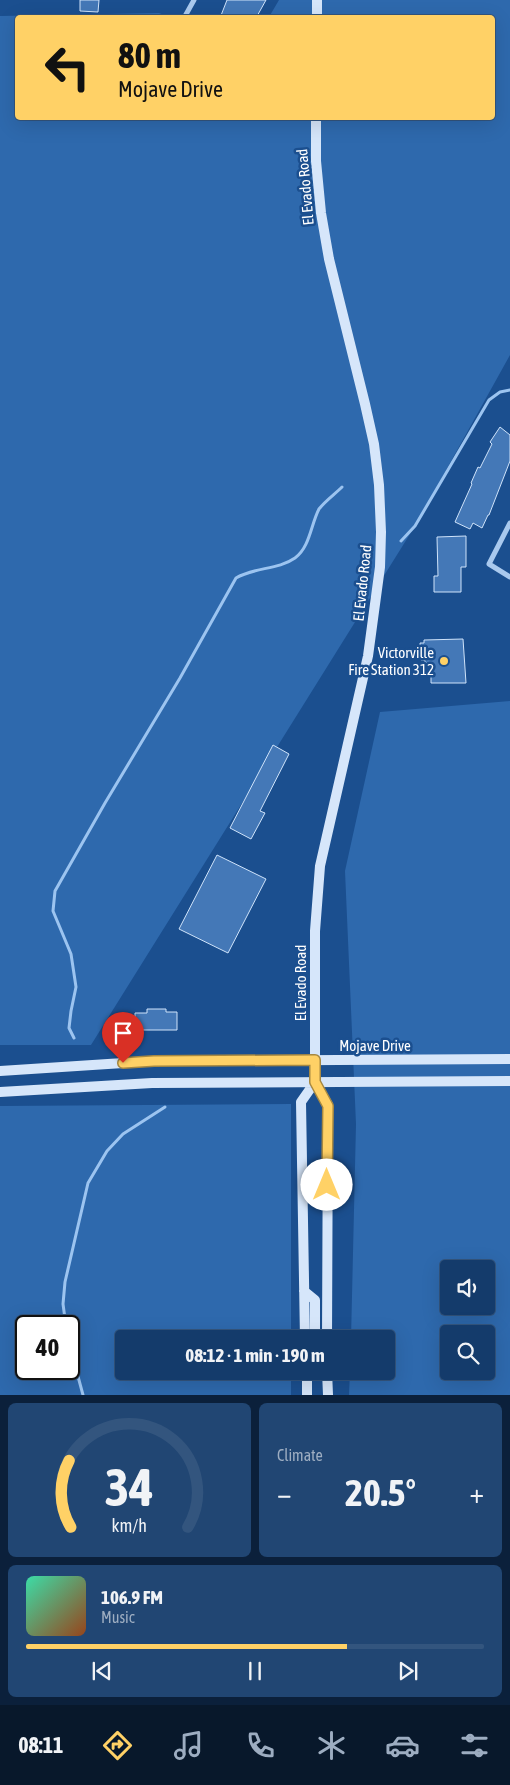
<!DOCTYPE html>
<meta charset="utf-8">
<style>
body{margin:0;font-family:"Asap Condensed",sans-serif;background:#214673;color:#f1f3f6;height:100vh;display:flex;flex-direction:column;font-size:19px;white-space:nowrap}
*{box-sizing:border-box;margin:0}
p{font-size:16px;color:#9dadc1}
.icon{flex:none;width:28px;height:28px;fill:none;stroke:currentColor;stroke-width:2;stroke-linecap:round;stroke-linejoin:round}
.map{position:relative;height:1395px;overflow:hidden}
.sheet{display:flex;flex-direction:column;gap:8px;padding:8px;background:#0b203b;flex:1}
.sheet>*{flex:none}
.top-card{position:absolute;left:15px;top:15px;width:480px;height:105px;border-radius:5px;box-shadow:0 5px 20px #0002,0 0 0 1px #33557e;background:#ffd166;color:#111;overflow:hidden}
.buttons{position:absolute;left:440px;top:1260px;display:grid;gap:10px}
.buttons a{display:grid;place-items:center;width:55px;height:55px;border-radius:5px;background:#143b6b;box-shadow:0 5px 20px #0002,0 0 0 1px #33557e;font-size:25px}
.speed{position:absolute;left:15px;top:1315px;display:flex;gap:10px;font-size:25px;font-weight:700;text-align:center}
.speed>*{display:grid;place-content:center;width:65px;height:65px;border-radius:50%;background:#143b6b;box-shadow:0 5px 20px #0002,0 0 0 1px #33557e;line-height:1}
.speed .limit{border:2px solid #111;border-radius:8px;background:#fff;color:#111}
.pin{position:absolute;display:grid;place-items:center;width:42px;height:42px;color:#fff;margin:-51px -21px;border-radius:50% 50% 50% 0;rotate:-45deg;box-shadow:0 0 5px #0007}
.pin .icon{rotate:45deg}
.me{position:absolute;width:55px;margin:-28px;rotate:0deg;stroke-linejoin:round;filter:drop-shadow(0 0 4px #0008)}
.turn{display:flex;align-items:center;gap:18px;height:105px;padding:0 20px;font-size:22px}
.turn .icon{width:65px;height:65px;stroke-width:2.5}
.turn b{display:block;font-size:35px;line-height:42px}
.big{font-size:38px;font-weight:700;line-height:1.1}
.sheet .widget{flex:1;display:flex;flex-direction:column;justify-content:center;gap:8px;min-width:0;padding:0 18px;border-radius:8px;background:#214673}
.sheet .dial{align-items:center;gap:0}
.dial svg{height:130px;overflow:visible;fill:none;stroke:#33557e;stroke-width:7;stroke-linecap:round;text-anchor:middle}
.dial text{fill:#f1f3f6;stroke:none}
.song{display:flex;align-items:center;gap:15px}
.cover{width:60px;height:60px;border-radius:8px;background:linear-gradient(135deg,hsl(160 70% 55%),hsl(20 70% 35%))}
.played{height:5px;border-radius:2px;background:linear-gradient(90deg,#ffd166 70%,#33557e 70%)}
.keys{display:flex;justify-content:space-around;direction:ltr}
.heat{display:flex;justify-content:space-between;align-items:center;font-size:28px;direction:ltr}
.sheet .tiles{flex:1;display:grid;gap:8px;grid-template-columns:1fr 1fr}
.widget:last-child{grid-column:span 2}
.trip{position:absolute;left:115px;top:1330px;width:280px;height:50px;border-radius:5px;background:#143b6b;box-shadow:0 5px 20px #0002,0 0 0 1px #33557e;font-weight:700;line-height:50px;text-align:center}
.menu{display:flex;height:80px;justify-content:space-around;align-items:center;background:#08182b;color:#9dadc1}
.menu .icon{width:35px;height:35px}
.menu .selected{color:#ffd166}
.menu b{font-size:22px;color:#f1f3f6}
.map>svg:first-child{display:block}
.green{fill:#2e69ad;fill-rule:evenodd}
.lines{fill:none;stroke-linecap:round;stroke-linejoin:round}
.stream{stroke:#9cc4f0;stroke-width:3}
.building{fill:#4478b7;stroke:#cfe3fa}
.street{stroke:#a9c9ee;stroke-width:5}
.secondary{stroke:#d6e6fa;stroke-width:10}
.route-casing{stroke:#a68842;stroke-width:12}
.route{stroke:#ffd166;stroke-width:9}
.poi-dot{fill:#ffd166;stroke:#1b4f8f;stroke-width:2}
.labels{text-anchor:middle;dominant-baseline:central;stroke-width:5;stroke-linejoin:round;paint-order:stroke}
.street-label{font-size:15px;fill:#fff;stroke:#1b4f8f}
.poi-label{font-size:15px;fill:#fff;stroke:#1b4f8f;text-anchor:end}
</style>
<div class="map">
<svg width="510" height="1395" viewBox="0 0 510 1395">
<rect width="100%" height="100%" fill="#1b4f8f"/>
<!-- green -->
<path class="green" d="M279 0H510V355L415 526 91 1045H0V16L159 13 170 17 18 18V118H492V18L269 17Z
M510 701V1395H349L350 1371H386V1339H351L356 1124 345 871 380 712ZM449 1269H486V1306H449ZM449 1334H486V1371H449Z
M291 1104V1339H124V1371H291V1395H0V1106ZM69 1326V1369H26V1326Z"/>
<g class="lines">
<!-- stream -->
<path class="stream" d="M401 541 415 526 489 400 500 392 510 390
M74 1038 69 1028 71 1011 76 987 71 954 53 911 55 891 105 803 180 678 236 578C254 567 278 570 295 558 310 547 311 524 319 509 325 501 335 494 342 487
M66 1326 63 1304 65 1282 88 1183 107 1151 123 1134 165 1107
M69 1343 83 1395"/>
</g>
<!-- building -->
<path class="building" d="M80 0H99L98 12 80 11Z
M227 0H266L256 18H220Z
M500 427 510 435V461L489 515H488L482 528 473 523 470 529 455 522 472 484 471 483 478 467 480 468 492 444 490 442Z
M466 536V567H461V592H434V576H438L437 537Z
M463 639 466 683H431V663H425V660H421L420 643H424V640Z
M273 745 289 754 260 811 265 813 251 839 230 828Z
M217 855 266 879 228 953 179 929Z
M147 1009H166V1012H177V1030H135V1013H147Z"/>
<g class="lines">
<!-- street -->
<path class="street" d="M184 18 194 0
M510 523 489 564 510 577"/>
<!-- secondary -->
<path class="secondary" d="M317 18V0
M316 118V161L321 213 329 259 365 404 374 444 379 485 381 532 380 567 368 656 320 866 315 931V1082L328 1105 327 1339
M0 1071 154 1061 510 1059
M0 1092 152 1083 510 1081
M304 1291 315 1300V1339
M305 1339 301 1102 315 1082
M307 1371V1395
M327 1371 328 1395"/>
</g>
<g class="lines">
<!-- route casing -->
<g class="route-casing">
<path id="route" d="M123 1063 154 1061 315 1060V1082L328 1106 327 1185"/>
</g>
<!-- route -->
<use href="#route" class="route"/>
</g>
<!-- markers -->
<circle class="poi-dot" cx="444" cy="661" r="5"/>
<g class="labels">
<!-- street labels -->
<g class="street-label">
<text transform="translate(305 187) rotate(-95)">El Evado Road</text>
<text transform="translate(362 583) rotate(-84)">El Evado Road</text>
<text transform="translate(300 983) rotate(-90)">El Evado Road</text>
<text x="375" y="1045">Mojave Drive</text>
</g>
<!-- poi labels -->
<g class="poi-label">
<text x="434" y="652">Victorville<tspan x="434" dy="17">Fire Station 312</tspan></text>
</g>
</g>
</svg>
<div class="buttons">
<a><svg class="icon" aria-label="sound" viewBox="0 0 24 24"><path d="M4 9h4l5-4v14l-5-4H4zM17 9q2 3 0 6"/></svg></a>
<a><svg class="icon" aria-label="search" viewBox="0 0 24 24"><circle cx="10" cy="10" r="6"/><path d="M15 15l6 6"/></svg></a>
</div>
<div class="speed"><div class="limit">40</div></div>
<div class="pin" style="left:123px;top:1063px;background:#d93025"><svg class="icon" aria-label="arrive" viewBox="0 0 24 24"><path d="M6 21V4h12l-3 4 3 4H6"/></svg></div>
<svg class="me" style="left:327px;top:1185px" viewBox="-20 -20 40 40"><circle r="19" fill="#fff"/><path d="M0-13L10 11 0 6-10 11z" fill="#ffd166"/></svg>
<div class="trip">08:12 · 1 min · 190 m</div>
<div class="top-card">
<div class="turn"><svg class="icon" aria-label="left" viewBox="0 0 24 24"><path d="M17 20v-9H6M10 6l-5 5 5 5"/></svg><div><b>80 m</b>Mojave Drive</div></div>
</div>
</div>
<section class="sheet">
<div class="tiles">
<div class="widget dial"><svg viewBox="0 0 100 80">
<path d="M14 69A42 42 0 1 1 86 69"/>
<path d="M14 69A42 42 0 0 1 13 28" stroke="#ffd166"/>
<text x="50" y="56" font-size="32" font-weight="700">34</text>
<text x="50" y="72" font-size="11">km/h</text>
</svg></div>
<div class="widget"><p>Climate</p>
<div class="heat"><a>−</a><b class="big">20.5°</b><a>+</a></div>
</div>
<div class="widget">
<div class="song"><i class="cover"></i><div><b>106.9 FM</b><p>Music</p></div></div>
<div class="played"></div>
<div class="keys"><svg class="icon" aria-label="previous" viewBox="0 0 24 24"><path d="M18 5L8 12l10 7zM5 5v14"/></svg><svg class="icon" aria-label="pause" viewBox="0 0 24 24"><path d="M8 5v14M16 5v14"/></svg><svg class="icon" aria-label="next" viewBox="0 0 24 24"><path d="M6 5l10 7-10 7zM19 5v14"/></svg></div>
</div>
</div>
</section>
<nav class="menu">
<b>08:11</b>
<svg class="icon selected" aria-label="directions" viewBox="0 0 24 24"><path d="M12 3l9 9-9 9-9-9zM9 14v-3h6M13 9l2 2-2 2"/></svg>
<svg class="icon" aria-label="music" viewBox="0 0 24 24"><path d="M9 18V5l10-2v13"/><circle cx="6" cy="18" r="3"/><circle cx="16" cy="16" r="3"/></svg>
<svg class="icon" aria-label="phone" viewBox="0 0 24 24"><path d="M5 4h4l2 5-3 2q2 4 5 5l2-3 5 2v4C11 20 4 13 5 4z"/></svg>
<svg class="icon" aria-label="climate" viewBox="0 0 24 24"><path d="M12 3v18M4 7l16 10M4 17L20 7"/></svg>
<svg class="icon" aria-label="car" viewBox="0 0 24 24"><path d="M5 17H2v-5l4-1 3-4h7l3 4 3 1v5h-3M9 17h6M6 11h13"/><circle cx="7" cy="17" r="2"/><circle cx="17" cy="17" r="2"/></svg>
<svg class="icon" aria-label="filters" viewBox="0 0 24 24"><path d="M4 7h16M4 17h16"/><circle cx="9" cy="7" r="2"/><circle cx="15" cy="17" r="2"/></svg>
</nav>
